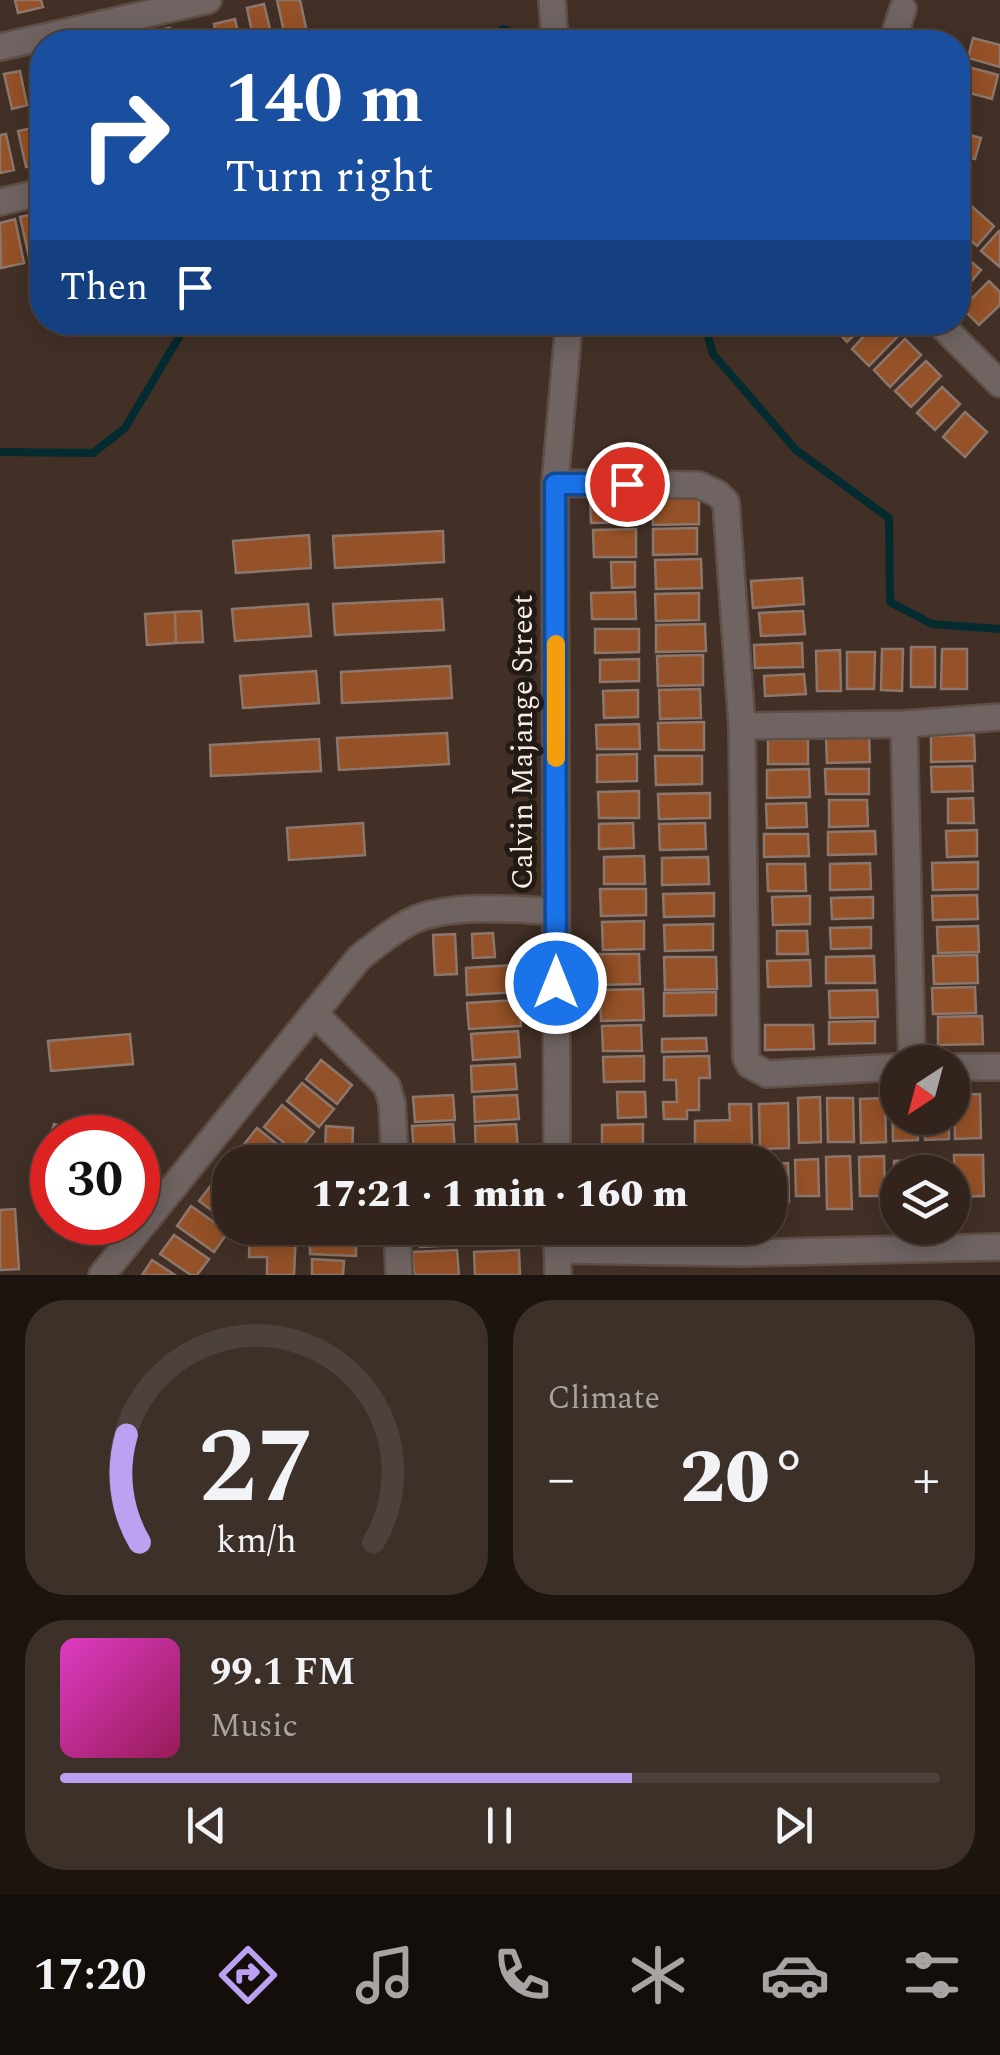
<!DOCTYPE html>
<meta charset="utf-8">
<style>
body{margin:0;font-family:Spectral,serif;background:#3d3029;color:#f1f3f6;height:100vh;display:flex;flex-direction:column;font-size:38px;white-space:nowrap}
*{box-sizing:border-box;margin:0}
p{font-size:32px;color:#a8a4a3}
.icon{flex:none;width:55px;height:55px;fill:none;stroke:currentColor;stroke-width:2;stroke-linecap:round;stroke-linejoin:round}
.map{position:relative;height:1275px;overflow:hidden}
.details{display:flex;flex-direction:column;gap:25px;padding:25px;background:#1c140f;flex:1}
.details>*{flex:none}
.top-card{position:absolute;left:30px;top:30px;width:940px;height:305px;border-radius:40px;box-shadow:0 5px 25px #0003,0 0 0 2px #4d413b;background:#1a4fa0;color:#fff;overflow:hidden}
.needle{width:65px;rotate:216deg}
.buttons{position:absolute;left:880px;top:1045px;display:grid;gap:20px}
.buttons a{display:grid;place-items:center;width:90px;height:90px;border-radius:50%;background:#32241c;box-shadow:0 5px 25px #0003,0 0 0 2px #4d413b;font-size:50px}
.speed{position:absolute;left:30px;top:1115px;display:flex;gap:20px;font-size:50px;font-weight:700;text-align:center}
.speed>*{display:grid;place-content:center;width:130px;height:130px;border-radius:50%;background:#32241c;box-shadow:0 5px 25px #0003,0 0 0 2px #4d413b;line-height:1}
.speed .limit{border:15px solid #d22;background:#fff;color:#111}
.pin{position:absolute;display:grid;place-items:center;width:85px;height:85px;color:#fff;margin:-42px;border:5px solid #fff;border-radius:50%;box-shadow:0 2px 10px #0007}
.me{position:absolute;width:110px;margin:-55px;rotate:0deg;stroke-linejoin:round;filter:drop-shadow(0 0 8px #0008)}
.turn{display:flex;align-items:center;gap:35px;height:210px;padding:0 30px;font-size:45px}
.turn .icon{width:130px;height:130px;stroke-width:2.5}
.turn b{display:block;font-size:70px;line-height:85px}
.then{display:flex;align-items:center;height:95px;padding:0 30px;background:#0003;gap:20px;font-size:38px}
.big{font-size:75px;font-weight:800;line-height:1.1}
.details .tile{flex:1;display:flex;flex-direction:column;justify-content:center;gap:15px;min-width:0;padding:0 35px;border-radius:40px;background:#3d3029}
.details .dial{align-items:center;gap:0}
.dial svg{height:260px;overflow:visible;fill:none;stroke:#4d413b;stroke-width:7;stroke-linecap:round;text-anchor:middle}
.dial text{fill:#f1f3f6;stroke:none}
.song{display:flex;align-items:center;gap:30px}
.cover{width:120px;height:120px;border-radius:15px;background:linear-gradient(135deg,hsl(310 70% 55%),hsl(330 70% 35%))}
.played{height:10px;border-radius:5px;background:linear-gradient(90deg,#bca0f2 65%,#4d413b 65%)}
.keys{display:flex;justify-content:space-around;direction:ltr}
.heat{display:flex;justify-content:space-between;align-items:center;font-size:55px;direction:ltr}
.details .tiles{flex:1;display:grid;gap:25px;grid-template-columns:1fr 1fr}
.tile:last-child{grid-column:span 2}
.trip{position:absolute;left:212px;top:1145px;width:575px;height:100px;border-radius:40px;background:#32241c;box-shadow:0 5px 25px #0003,0 0 0 2px #4d413b;font-weight:800;line-height:100px;text-align:center}
.menu{display:flex;height:160px;justify-content:space-around;align-items:center;background:#140e0b;color:#a8a4a3}
.menu .icon{width:70px;height:70px}
.menu .selected{color:#bca0f2}
.menu b{font-size:45px;color:#f1f3f6}
.map>svg:first-child{display:block}
.lines{fill:none;stroke-linecap:round;stroke-linejoin:round}
.stream{stroke:#042b2f;stroke-width:8}
.building{fill:#955127;stroke:#8d776c;stroke-width:2.5}
.street-casing{stroke:#5f4e45;stroke-width:30}
.street{stroke:#6f6462;stroke-width:25}
.route-casing{stroke:#114b97;stroke-width:25}
.route{stroke:#1a73e8;stroke-width:18}
.slow{stroke:#f59e0b;stroke-width:18}
.labels{text-anchor:middle;dominant-baseline:central;stroke-width:10;stroke-linejoin:round;paint-order:stroke}
.street-label{font-size:30px;fill:#f9ece6;stroke:#221a15}
</style>
<div class="map">
<svg width="1000" height="1275" viewBox="0 0 1000 1275">
<rect width="100%" height="100%" fill="#423026"/>
<g class="lines">
<!-- stream -->
<path class="stream" d="M483 42 503 29 540 42
M704 322 713 354 796 450 889 518 890 602 932 624 1000 629
M0 452 93 453 125 428 188 322"/>
</g>
<!-- building -->
<path class="building" d="M15 0H41L43 7 18 13Z
M277 0H300L308 37 286 41Z
M264 4 273 42H254L247 8Z
M235 19 240 42H218L214 24Z
M170 28 174 42H154L152 31Z
M973 38 1000 45V67L968 58Z
M961 65 998 75 992 99 958 90Z
M20 71 27 105 12 109 4 74Z
M38 127 42 164 26 167 18 131Z
M958 132 981 138 975 159 958 155Z
M6 134 14 170 0 173V135Z
M958 194 994 226 977 246 958 229Z
M39 213 42 254 29 257 20 217Z
M15 219 24 263 1 268 0 223Z
M999 231 1000 232V267L981 251Z
M963 255 981 270 958 297V261Z
M989 281 1000 292V305L979 325 962 308Z
M829 322H868L847 342Z
M877 322H891L901 333 869 366 852 349Z
M905 339 921 355 890 387 874 370Z
M926 361 941 376 911 407 895 391Z
M942 387 960 404 935 430 917 413Z
M965 412 987 432 965 457 943 437Z
M699 495V524L653 525 652 496Z
M590 497H635L636 522 591 523Z
M697 528V554L653 555V529Z
M636 529V557H594L593 530Z
M443 531 444 562 335 568 333 536Z
M309 535 311 568 236 573 233 541Z
M701 559 702 588 656 589 655 560Z
M611 562H635V587L612 588Z
M802 578 804 604 753 608 751 581Z
M635 592 636 619H592L591 593Z
M699 593V620L656 621 655 594Z
M442 599 444 630 335 635 333 604Z
M308 604 311 636 235 641 232 609Z
M201 611 203 642 176 643 175 612Z
M803 611 805 634 761 636 759 613Z
M175 612 176 643 147 645 145 614Z
M705 624 706 651 656 652V625Z
M595 629H639V652L595 653Z
M802 643 803 667 755 668 754 645Z
M911 647H935V687H911Z
M882 649H903L902 691 881 690Z
M942 649H967V689H941Z
M840 650 841 691H817L816 651Z
M847 652H875L874 689H847Z
M703 655V685L658 686 657 656Z
M639 659V681L600 682V660Z
M450 666 452 698 342 703 341 672Z
M316 671 319 703 243 708 240 676Z
M804 674 806 694 765 696 764 676Z
M700 689 701 718 660 719 659 690Z
M638 690V717L604 718 603 691Z
M704 722V750H659L658 723Z
M639 724 640 749H597L596 725Z
M447 733 449 764 339 770 337 738Z
M974 735 975 761 931 762V736Z
M869 736 870 762 827 763 826 737Z
M319 739 321 771 211 776 210 745Z
M808 739V764H768V740Z
M637 754V781L597 782V755Z
M655 756H702V784L656 785Z
M972 766 973 791 932 792 931 767Z
M809 769 810 797 767 798V770Z
M825 769H869V794H826Z
M639 791V818H599L598 792Z
M710 793V818L659 819 658 794Z
M973 798 974 823H948V799Z
M829 800H867L868 826 829 827Z
M806 803 807 827 767 828 766 804Z
M363 823 365 855 289 860 287 828Z
M633 823 634 848 599 849V824Z
M705 823 706 849 660 850 659 824Z
M977 830V856L947 857 946 831Z
M875 831 876 854 828 855V832Z
M764 834H808L809 856 764 857Z
M644 856 645 884H604V857Z
M708 857 709 884 662 885V858Z
M978 862V889L933 890 932 863Z
M870 863 871 889 830 890V864Z
M767 864H805L806 891H768Z
M600 889H646V915L601 916Z
M714 893V916L664 917 663 894Z
M977 895 978 919 933 920 932 896Z
M810 896V924L773 925 772 897Z
M873 897V918L832 919 831 898Z
M644 921V949L603 950 602 922Z
M713 924V950L665 951 664 925Z
M978 926 979 952 938 953 937 927Z
M871 927V948L831 949 830 928Z
M777 931H807L808 954H777Z
M493 933 495 957 473 958 472 934Z
M455 934 457 974 435 975 433 935Z
M597 954H639L640 984 598 985Z
M977 955 978 983 934 984 933 956Z
M874 956 875 983H826V957Z
M664 957H716L717 989 665 990Z
M810 960 811 986 768 987 767 961Z
M516 965 518 992 467 995 466 968Z
M975 987 976 1013 933 1014 932 988Z
M643 989 644 1020 601 1021 600 990Z
M877 990 878 1017 830 1018 829 991Z
M716 992V1015L664 1016V993Z
M519 1000 521 1026 469 1029 467 1003Z
M982 1016 983 1044 938 1045V1017Z
M875 1021V1043L829 1044V1022Z
M641 1025 642 1051H603L602 1026Z
M765 1025H813L814 1049 765 1050Z
M518 1031 520 1057 473 1060 471 1034Z
M130 1034 133 1064 51 1071 48 1041Z
M706 1038 707 1051 662 1052V1039Z
M644 1056V1081L604 1082 603 1057Z
M709 1056 710 1078H699V1110H687V1119H664L663 1102H677L676 1080H664V1057Z
M321 1060 352 1085 337 1104 306 1079Z
M515 1064 517 1089 472 1092 471 1066Z
M302 1083 334 1109 319 1127 287 1101Z
M617 1092H645L646 1117 618 1118Z
M980 1094 981 1138 955 1139 954 1095Z
M453 1095 455 1120 415 1122 413 1097Z
M517 1095 519 1119 475 1122 474 1097Z
M820 1097 821 1142 799 1143 798 1098Z
M892 1097H898V1118H917L918 1140 893 1141Z
M827 1098H853L854 1142H828Z
M885 1098 886 1142 861 1143 860 1099Z
M788 1103 789 1148 760 1149 759 1104Z
M729 1104H751L752 1148 695 1149V1121L730 1120Z
M282 1105 314 1132 297 1153 264 1127Z
M924 1118H949V1139L925 1140Z
M54 1124 79 1132 77 1138H52V1190L35 1185Z
M453 1124 455 1151 414 1153 412 1126Z
M516 1124 518 1149 476 1151 475 1126Z
M643 1124V1150L602 1151V1125Z
M326 1126 353 1128 352 1155 364 1156V1162H312L313 1153H325Z
M257 1128 293 1157 288 1162H260L241 1148Z
M954 1155H983L984 1196 955 1197Z
M521 1156 522 1162H471V1159Z
M850 1156 852 1209H827L826 1157Z
M884 1156 885 1196H860L859 1157Z
M818 1159 819 1196H796L795 1160Z
M915 1160 916 1172H898V1204H895L894 1161Z
M947 1161V1172H921V1162Z
M788 1163 789 1202 770 1203V1164Z
M215 1180 230 1191V1224L199 1201Z
M191 1206 228 1232 214 1252 177 1226Z
M15 1209 19 1269 0 1270V1210Z
M310 1228H356V1256L310 1254Z
M419 1228H457L458 1245 420 1247Z
M474 1228H520L521 1241 475 1244Z
M250 1232 296 1233 294 1275H267V1257H249Z
M174 1235 209 1259 197 1275H191L160 1254Z
M457 1250 459 1275H414L412 1252Z
M519 1250 520 1275H475L474 1252Z
M312 1259 344 1261 343 1275H312Z
M152 1260 175 1275H142Z"/>
<g class="lines">
<!-- street casing -->
<g class="street-casing">
<path id="street" d="M552 0 555 42
M892 42 903 9
M0 47 208 0
M0 202 42 192
M938 322 1000 384
M555 483 699 485 718 494 726 502 742 726 746 1058 750 1065 767 1074 898 1067
M904 724 912 1062
M742 726 904 724 1000 717
M314 1013 387 1086 392 1103 395 1162
M952 1067H1000
M557 1162 555 483 569 322
M397 1228 399 1275
M557 1228 558 1275
M557 1250 741 1253 1000 1247
M102 1275 359 958C378 943 400 924 424 916 466 904 514 910 556 911"/>
</g>
<!-- street -->
<use href="#street" class="street"/>
</g>
<g class="lines">
<!-- route casing -->
<g class="route-casing">
<path id="route" d="M556 983 555 484H627"/>
</g>
<!-- route -->
<use href="#route" class="route"/>
<!-- slow -->
<path class="slow" d="M556 644V758"/>
</g>
<g class="labels">
<!-- street labels -->
<g class="street-label">
<text transform="translate(523 742) rotate(-90)">Calvin Majange Street</text>
</g>
</g>
</svg>
<div class="buttons">
<a><svg class="needle" viewBox="-14 -14 28 28"><path d="M0-13l5 13h-10z" fill="#e53935"/><path d="M0 13l5-13h-10z" fill="#a8a4a3"/></svg></a>
<a><svg class="icon" aria-label="layers" viewBox="0 0 24 24"><path d="M12 4l9 5-9 5-9-5zM3 14l9 5 9-5"/></svg></a>
</div>
<div class="speed"><div class="limit">30</div></div>
<div class="pin" style="left:627px;top:484px;background:#d93025"><svg class="icon" aria-label="arrive" viewBox="0 0 24 24"><path d="M6 21V4h12l-3 4 3 4H6"/></svg></div>
<svg class="me" style="left:556px;top:983px" viewBox="-20 -20 40 40"><circle r="17" fill="#1a73e8" stroke="#fff" stroke-width="3"/><path d="M0-11L8 9 0 5-8 9z" fill="#fff"/></svg>
<div class="trip">17:21 · 1 min · 160 m</div>
<div class="top-card">
<div class="turn"><svg class="icon" aria-label="right" viewBox="0 0 24 24"><path d="M7 20v-9h11M14 6l5 5-5 5"/></svg><div><b>140 m</b>Turn right</div></div>
<div class="then">Then<svg class="icon" aria-label="arrive" viewBox="0 0 24 24"><path d="M6 21V4h12l-3 4 3 4H6"/></svg></div>
</div>
</div>
<section class="details">
<div class="tiles">
<div class="tile dial"><svg viewBox="0 0 100 80">
<path d="M14 69A42 42 0 1 1 86 69"/>
<path d="M14 69A42 42 0 0 1 10 36" stroke="#bca0f2"/>
<text x="50" y="56" font-size="32" font-weight="700">27</text>
<text x="50" y="72" font-size="11">km/h</text>
</svg></div>
<div class="tile"><p>Climate</p>
<div class="heat"><a>−</a><b class="big">20°</b><a>+</a></div>
</div>
<div class="tile">
<div class="song"><i class="cover"></i><div><b>99.1 FM</b><p>Music</p></div></div>
<div class="played"></div>
<div class="keys"><svg class="icon" aria-label="previous" viewBox="0 0 24 24"><path d="M18 5L8 12l10 7zM5 5v14"/></svg><svg class="icon" aria-label="pause" viewBox="0 0 24 24"><path d="M8 5v14M16 5v14"/></svg><svg class="icon" aria-label="next" viewBox="0 0 24 24"><path d="M6 5l10 7-10 7zM19 5v14"/></svg></div>
</div>
</div>
</section>
<nav class="menu">
<b>17:20</b>
<svg class="icon selected" aria-label="directions" viewBox="0 0 24 24"><path d="M12 3l9 9-9 9-9-9zM9 14v-3h6M13 9l2 2-2 2"/></svg>
<svg class="icon" aria-label="music" viewBox="0 0 24 24"><path d="M9 18V5l10-2v13"/><circle cx="6" cy="18" r="3"/><circle cx="16" cy="16" r="3"/></svg>
<svg class="icon" aria-label="phone" viewBox="0 0 24 24"><path d="M5 4h4l2 5-3 2q2 4 5 5l2-3 5 2v4C11 20 4 13 5 4z"/></svg>
<svg class="icon" aria-label="climate" viewBox="0 0 24 24"><path d="M12 3v18M4 7l16 10M4 17L20 7"/></svg>
<svg class="icon" aria-label="car" viewBox="0 0 24 24"><path d="M5 17H2v-5l4-1 3-4h7l3 4 3 1v5h-3M9 17h6M6 11h13"/><circle cx="7" cy="17" r="2"/><circle cx="17" cy="17" r="2"/></svg>
<svg class="icon" aria-label="filters" viewBox="0 0 24 24"><path d="M4 7h16M4 17h16"/><circle cx="9" cy="7" r="2"/><circle cx="15" cy="17" r="2"/></svg>
</nav>
